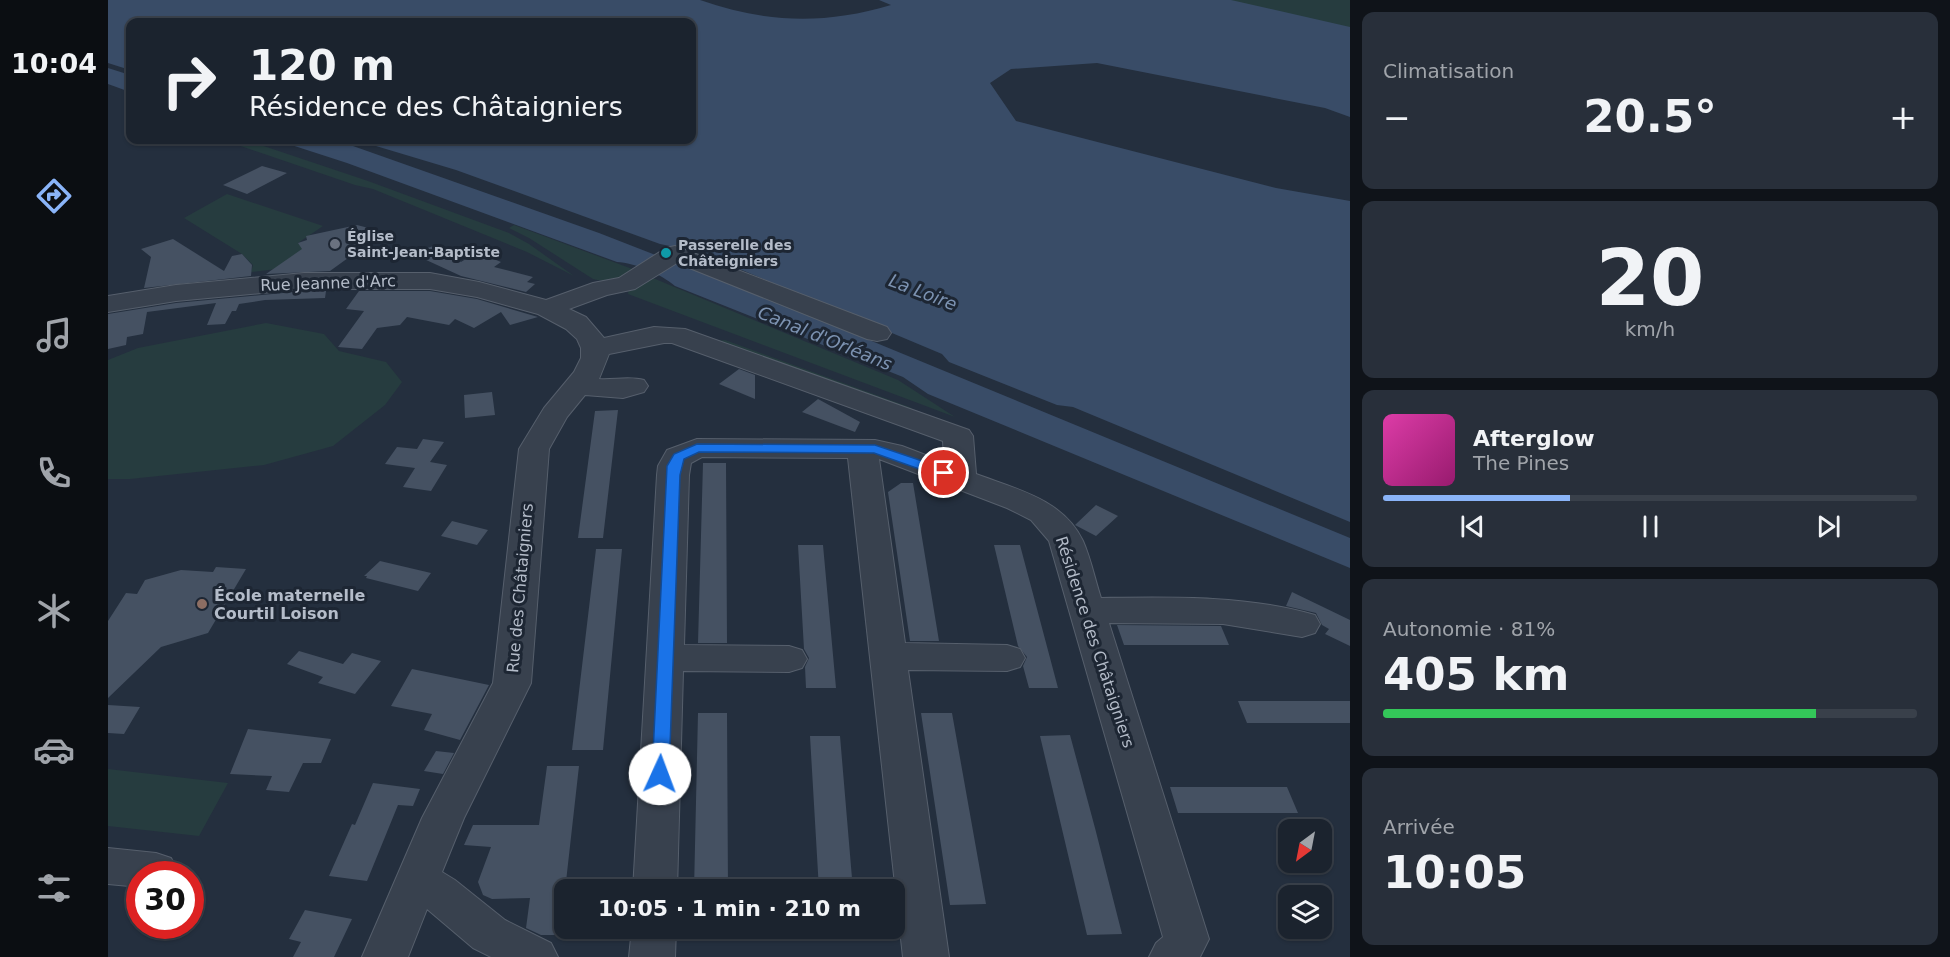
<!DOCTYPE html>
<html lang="fr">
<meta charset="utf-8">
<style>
body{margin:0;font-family:"DejaVu Sans",sans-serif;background:#282f3a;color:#f1f3f6;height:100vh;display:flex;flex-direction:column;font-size:22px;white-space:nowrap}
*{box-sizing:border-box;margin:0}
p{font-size:20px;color:#a0a4aa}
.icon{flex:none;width:33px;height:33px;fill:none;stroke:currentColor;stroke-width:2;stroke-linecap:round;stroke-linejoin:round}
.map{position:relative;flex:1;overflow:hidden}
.panel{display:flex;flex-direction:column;gap:12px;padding:12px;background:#0f1319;width:600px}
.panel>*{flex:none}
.hud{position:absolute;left:18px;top:18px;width:570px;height:126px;border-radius:12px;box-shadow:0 2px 4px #0004,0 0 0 2px #39404a;background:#1b232e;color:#f1f3f6;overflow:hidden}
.needle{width:39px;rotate:212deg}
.controls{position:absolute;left:1170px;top:819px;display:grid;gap:12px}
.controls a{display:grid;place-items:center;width:54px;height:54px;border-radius:12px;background:#1b232e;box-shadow:0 2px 4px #0004,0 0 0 2px #39404a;font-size:30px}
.speed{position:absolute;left:18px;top:861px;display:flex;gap:12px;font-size:30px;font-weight:700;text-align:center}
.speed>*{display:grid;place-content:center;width:78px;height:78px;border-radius:50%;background:#1b232e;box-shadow:0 2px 4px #0004,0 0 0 2px #39404a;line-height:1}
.speed .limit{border:9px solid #d22;background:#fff;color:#111}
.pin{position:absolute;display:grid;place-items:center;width:51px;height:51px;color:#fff;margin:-26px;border:3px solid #fff;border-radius:50%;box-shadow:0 2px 6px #0007}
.me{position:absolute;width:66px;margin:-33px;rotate:2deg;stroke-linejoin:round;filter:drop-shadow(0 0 4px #0008)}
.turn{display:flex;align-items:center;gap:21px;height:126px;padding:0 24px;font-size:27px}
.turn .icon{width:78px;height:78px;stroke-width:2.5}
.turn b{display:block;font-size:42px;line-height:51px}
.big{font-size:45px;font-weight:700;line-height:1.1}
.panel .card{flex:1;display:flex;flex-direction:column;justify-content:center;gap:9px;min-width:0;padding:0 21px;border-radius:12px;background:#282f3a}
.panel .dial{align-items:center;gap:0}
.dial b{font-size:78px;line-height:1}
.song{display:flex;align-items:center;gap:18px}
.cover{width:72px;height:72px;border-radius:9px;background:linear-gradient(135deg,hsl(320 70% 55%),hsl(320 70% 35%))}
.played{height:6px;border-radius:3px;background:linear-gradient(90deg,#8ab4f8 35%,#39404a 35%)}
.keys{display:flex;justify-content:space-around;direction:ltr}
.heat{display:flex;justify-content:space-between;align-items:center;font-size:33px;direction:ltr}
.charge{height:9px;border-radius:4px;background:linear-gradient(90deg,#34c759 81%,#39404a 0)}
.trip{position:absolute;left:446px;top:879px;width:351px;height:60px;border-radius:12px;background:#1b232e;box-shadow:0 2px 4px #0004,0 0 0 2px #39404a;font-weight:700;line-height:60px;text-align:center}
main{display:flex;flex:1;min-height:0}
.dock{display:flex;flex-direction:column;width:108px;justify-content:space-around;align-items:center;background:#0b0e12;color:#a0a4aa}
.dock .icon{width:42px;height:42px}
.dock .active{color:#8ab4f8}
.dock b{font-size:27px;color:#f1f3f6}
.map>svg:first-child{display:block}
.green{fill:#263c3f}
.water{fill:#394c67}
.building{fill:#455162}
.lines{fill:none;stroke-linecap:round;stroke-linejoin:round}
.minor-casing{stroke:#565f6c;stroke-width:2}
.minor{fill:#38414e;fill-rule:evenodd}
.route{fill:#1a73e8;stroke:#114b97;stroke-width:1.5}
.worship-dot{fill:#6b7280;stroke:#1d2633;stroke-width:2}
.culture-dot{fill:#0f9aa8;stroke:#1d2633;stroke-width:2}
.education-dot{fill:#8d6e63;stroke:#1d2633;stroke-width:2}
.labels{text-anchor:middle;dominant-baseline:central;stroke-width:6;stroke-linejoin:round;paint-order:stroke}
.far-poi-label{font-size:14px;font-weight:bold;fill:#b4bcc9;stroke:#1d2633;text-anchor:start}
.street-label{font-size:16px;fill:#b4bcc9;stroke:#1d2633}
.poi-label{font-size:16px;font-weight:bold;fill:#b4bcc9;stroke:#1d2633;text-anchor:start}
.water-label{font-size:18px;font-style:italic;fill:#7c92b1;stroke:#1d2633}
</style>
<main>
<nav class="dock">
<b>10:04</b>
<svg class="icon active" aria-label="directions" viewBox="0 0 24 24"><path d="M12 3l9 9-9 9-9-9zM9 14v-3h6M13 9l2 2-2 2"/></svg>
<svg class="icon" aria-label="music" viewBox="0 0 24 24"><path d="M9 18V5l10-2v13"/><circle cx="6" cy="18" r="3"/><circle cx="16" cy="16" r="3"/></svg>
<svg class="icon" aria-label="phone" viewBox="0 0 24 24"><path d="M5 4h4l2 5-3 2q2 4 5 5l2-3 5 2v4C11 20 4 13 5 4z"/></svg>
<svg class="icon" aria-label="climate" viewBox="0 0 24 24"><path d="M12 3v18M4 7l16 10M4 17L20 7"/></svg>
<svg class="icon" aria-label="car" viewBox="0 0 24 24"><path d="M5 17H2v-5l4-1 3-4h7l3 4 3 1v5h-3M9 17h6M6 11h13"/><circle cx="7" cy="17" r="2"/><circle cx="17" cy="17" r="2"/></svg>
<svg class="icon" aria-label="filters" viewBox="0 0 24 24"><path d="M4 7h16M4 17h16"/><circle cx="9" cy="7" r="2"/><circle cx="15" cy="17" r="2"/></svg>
</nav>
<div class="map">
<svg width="1242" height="957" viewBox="0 0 1242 957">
<rect width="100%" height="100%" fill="#242f3e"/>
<!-- green -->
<path class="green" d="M1066 0H1242V40Z
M115 140H138L260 181 401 233 421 244 466 276 419 252 265 189 247 185Z
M119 194 215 226 190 243 199 246 185 267 143 272 145 265 134 254 76 218Z
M406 225 527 270C514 279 501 283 485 279L421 238 401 228Z
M540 276 790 380 847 417 520 294 521 289Z
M158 323 216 334 231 351 278 362 294 382 277 405 225 446 156 465 22 479H0V360L30 348Z
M617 340 804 408 801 412 608 341Z
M0 769 120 783 91 836 0 826Z"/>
<!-- water -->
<path class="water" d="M0 0H592C657 23 716 25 783 5L771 0H1123L1242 27V117L1217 108 989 63 903 69 882 83 908 121 1168 188 1242 201V522L965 407 949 405 841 362 834 354 591 252 552 244 348 170 248 140H584V22H22V70L0 63Z
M0 68 22 75V92L0 84Z
M168 140H228L491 233 681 307 1242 538V568L820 394 795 377 567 286C553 274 527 263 509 262L239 163Z"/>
<!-- building -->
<path class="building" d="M154 166 179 173 139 194 115 185Z
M249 225 276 232 222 271 158 274 194 249 190 243 199 240 198 236Z
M65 239 116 271 124 256 134 254 144 265 143 276 36 288 43 257 33 249Z
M329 245 353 262 369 252 393 262 386 267 425 277 419 282 427 284 418 292 353 276 303 253Z
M196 291H218L217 298 157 300 131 304 128 311H124L117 324 99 325 108 303 39 312 35 334 19 337 18 345 0 349V314L68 303Z
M251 291H322L369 299 430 317 402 325 393 312 366 328 347 319 341 325 299 317 292 325 269 328 254 349 230 347 256 311 238 309Z
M631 369 647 375V399L611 384Z
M384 392 387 415 357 418 356 395Z
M710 399 752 422 747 432 694 412Z
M510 410 495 538H470L487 411Z
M315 439 336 442 322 462 339 465 323 491 295 487 307 468 277 464 289 447 309 449Z
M595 463H618L619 643H590Z
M793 483H805L831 641H802L780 492Z
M988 505 1010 516 988 536 967 525Z
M344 521 380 530 369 545 333 536Z
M690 545H715L728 688H698L697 667 701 658 696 649Z
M886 545H912L950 688H921L915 666 919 657 910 646Z
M488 549H514L495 750H464Z
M272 561 323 573 310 591 258 578 259 576H256Z
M108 567 138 569 100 633 53 647 0 698V621L18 593 29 594 37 580 73 570 105 572Z
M1184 592 1242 620V646L1217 634 1221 629 1214 625 1208 613 1178 606Z
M1009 625 1113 626 1121 645H1016Z
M191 651 235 664 244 653 273 661 247 694 210 683 215 677 179 664Z
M304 669 381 685 352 740 316 730 324 714 283 706Z
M1130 701H1242V723H1139Z
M0 705 32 707 16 734 0 733Z
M590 713H619L620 890H586Z
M813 713H844L878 904 842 905Z
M140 729 223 739 213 763H195L181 792 158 790 164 776 122 774Z
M962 735 987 828 1014 934 979 935 932 736Z
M702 736H732L745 890H711Z
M328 751 346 753 335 774 316 771Z
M439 766H471L452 935H433L418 928 422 898 384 899 375 895 370 882 383 847 356 845 365 825H431Z
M265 783 312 789 305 806 290 805 259 881 221 876 244 824 247 825Z
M1062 787H1179L1190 813H1070Z
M197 910 244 919 226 957H185L193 942 181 939Z"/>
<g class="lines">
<!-- minor casing -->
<g class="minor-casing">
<path id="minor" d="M567 246 779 327 783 333 779 339 769 341 759 339 569 263 527 289 499 295 461 309 478 317 496 338 546 327 577 329 861 430 865 436 868 474C908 489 955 499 975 541 983 559 987 580 993 598 1064 597 1137 595 1207 615L1212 624 1207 633 1194 637 1115 624 1001 623 1101 939 1092 957H1041L1048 943 1055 937 941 541 923 520 899 508 771 459 797 643 899 645 912 649 917 658 912 667 899 671 800 670 841 957H795L740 458 594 457 583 463 581 475 576 645 681 646 694 650 699 659 694 668 681 672 575 671 569 890H525L549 475 550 466 559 450 589 439 767 440 794 446 836 462 835 441 564 343H556L501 354 491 379C506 380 522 376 536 380L540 386 536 392 515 398 477 395 459 417 441 449 423 683 356 818 334 872 347 880 397 920 443 943 450 957H383L365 948 319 909 300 957H254L314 818 385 683 411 449 436 408 466 372 473 358V348L469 339 458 329 430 314 369 297 322 289H196L68 301 0 312V296L68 285 196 273H322L371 282 438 300 485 283 511 278 558 248Z
M0 848 48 853 63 858 70 871 68 874H32V887L0 884Z
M524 928H568L567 957H521Z"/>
</g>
<!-- minor -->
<use href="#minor" class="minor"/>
</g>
<!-- route -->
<path class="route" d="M589 444 767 445 841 470 843 473 836 477 831 476 766 453 591 452 576 459 572 475 561 774 559 778 552 780 546 778 544 774 559 466 566 454Z"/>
<!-- markers -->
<circle class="worship-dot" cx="227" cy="244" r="6"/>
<circle class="culture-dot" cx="558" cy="253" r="6"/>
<circle class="education-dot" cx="94" cy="604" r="6"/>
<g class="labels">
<!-- far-poi labels -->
<g class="far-poi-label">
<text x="239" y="236">Église<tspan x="239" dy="16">Saint-Jean-Baptiste</tspan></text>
<text x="570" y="245">Passerelle des<tspan x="570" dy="16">Châteigniers</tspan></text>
</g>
<!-- street labels -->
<g class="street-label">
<text transform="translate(220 283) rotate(-2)">Rue Jeanne d'Arc</text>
<text transform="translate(412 588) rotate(-85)">Rue des Châtaigniers</text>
<text transform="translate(987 642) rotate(72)">Résidence des Châtaigniers</text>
</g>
<!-- poi labels -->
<g class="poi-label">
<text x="106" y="595">École maternelle<tspan x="106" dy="18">Courtil Loison</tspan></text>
</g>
<!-- water labels -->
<g class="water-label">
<text transform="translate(815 292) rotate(21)">La Loire</text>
<text transform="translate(717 338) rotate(22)">Canal d'Orléans</text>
</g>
</g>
</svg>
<div class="controls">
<a><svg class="needle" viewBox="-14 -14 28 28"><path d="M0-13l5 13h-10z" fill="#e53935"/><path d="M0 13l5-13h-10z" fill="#a0a4aa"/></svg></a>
<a><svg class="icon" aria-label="layers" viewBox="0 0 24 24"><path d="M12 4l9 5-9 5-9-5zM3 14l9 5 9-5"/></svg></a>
</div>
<div class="speed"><div class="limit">30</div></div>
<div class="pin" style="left:836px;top:473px;background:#d93025"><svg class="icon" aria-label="arrive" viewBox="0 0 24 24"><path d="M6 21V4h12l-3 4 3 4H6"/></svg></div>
<svg class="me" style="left:552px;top:774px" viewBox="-20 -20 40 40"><circle r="19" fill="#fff"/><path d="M0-13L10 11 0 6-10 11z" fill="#1a73e8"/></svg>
<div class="trip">10:05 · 1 min · 210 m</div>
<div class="hud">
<div class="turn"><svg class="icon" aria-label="right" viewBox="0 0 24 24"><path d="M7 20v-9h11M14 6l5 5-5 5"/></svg><div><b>120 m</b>Résidence des Châtaigniers</div></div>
</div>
</div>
<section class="panel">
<div class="card"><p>Climatisation</p>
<div class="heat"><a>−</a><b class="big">20.5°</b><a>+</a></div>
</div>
<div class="card dial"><b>20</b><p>km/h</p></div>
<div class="card">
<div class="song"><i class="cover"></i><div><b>Afterglow</b><p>The Pines</p></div></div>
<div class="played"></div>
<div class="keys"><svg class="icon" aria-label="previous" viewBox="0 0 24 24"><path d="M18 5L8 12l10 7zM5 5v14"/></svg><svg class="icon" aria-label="pause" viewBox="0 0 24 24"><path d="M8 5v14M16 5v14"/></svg><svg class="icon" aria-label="next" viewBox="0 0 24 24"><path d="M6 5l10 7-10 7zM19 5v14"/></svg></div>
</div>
<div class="card"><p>Autonomie · 81%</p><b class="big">405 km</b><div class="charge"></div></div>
<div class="card"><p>Arrivée</p><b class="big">10:05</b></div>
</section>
</main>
